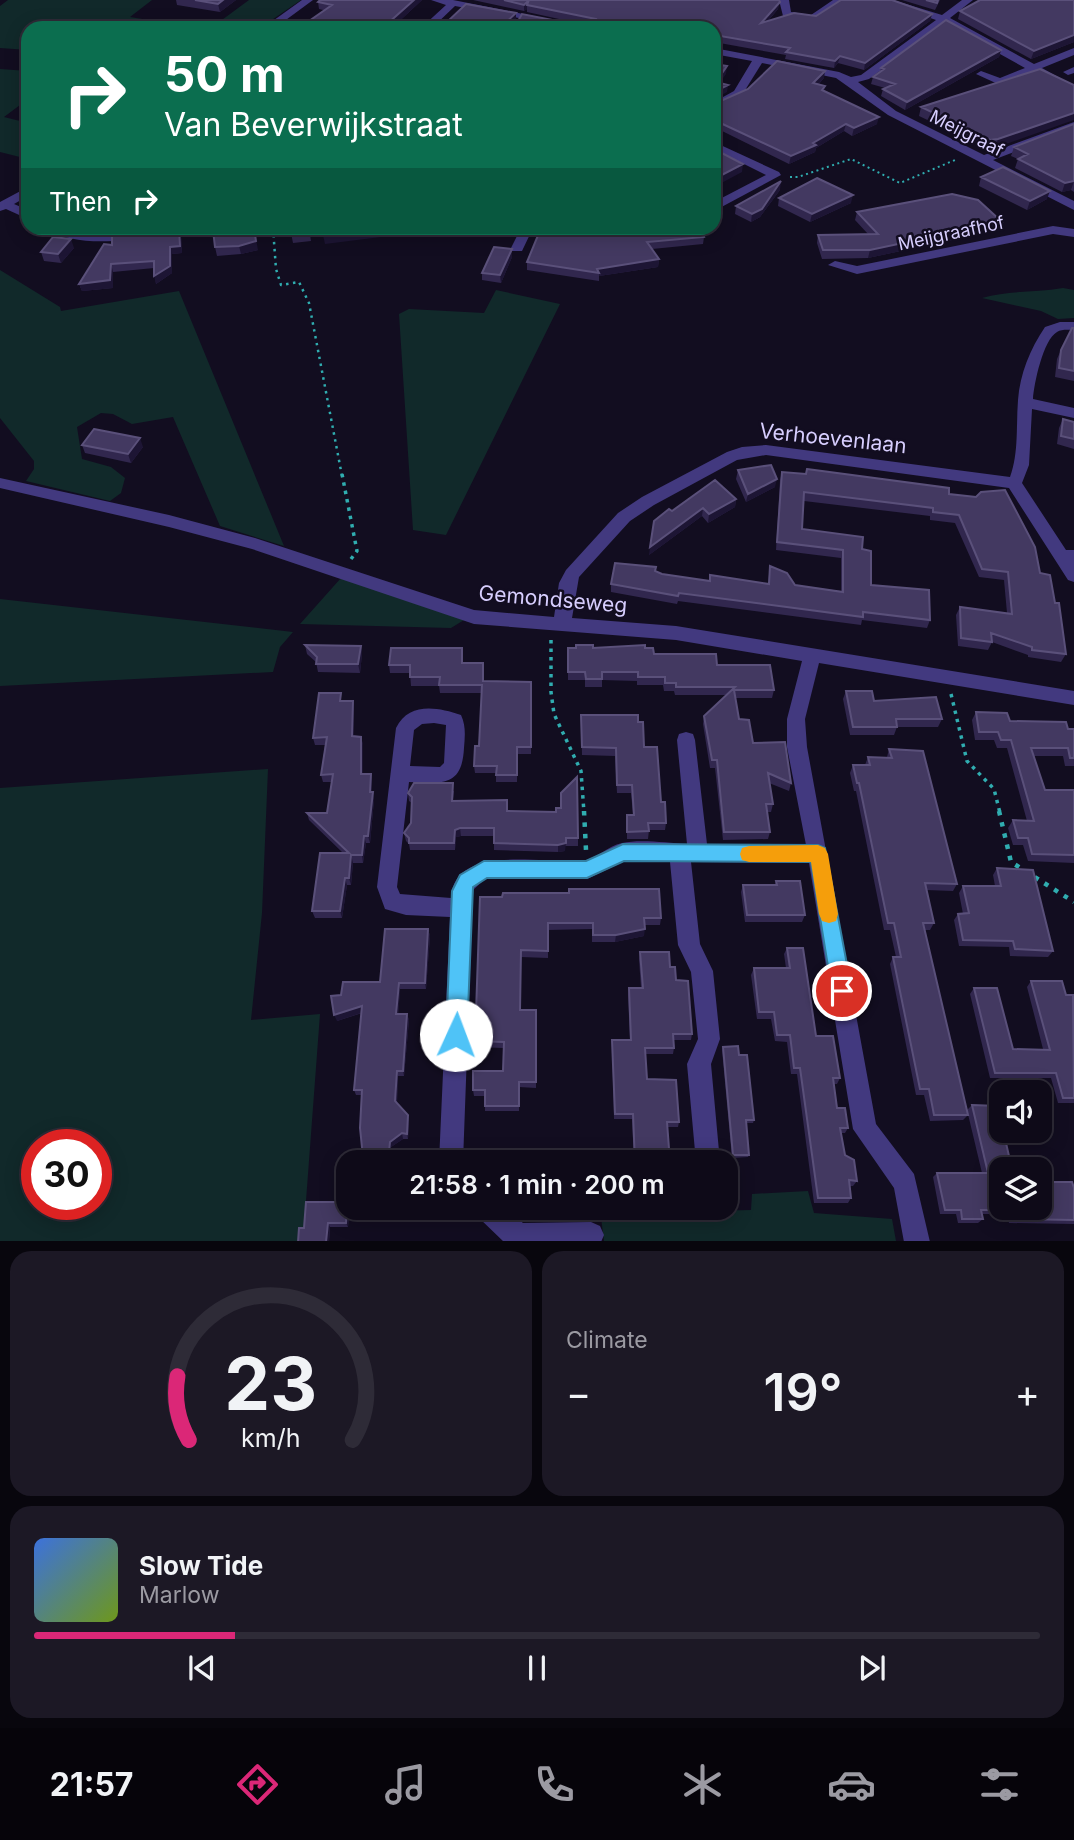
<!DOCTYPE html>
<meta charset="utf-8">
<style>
body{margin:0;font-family:Inter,sans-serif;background:#1c1825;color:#f1f3f6;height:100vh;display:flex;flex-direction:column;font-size:26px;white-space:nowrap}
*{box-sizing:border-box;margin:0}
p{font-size:23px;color:#9b9aa2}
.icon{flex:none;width:38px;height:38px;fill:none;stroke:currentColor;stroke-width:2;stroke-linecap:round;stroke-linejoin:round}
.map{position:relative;height:1241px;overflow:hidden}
.details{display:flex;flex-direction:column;gap:10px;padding:10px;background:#08060d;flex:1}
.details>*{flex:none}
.top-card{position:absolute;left:21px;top:21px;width:700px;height:214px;border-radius:21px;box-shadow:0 4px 18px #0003,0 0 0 2px #2e2b37;background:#0b6e4f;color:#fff;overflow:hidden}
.buttons{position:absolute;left:989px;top:1080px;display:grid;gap:14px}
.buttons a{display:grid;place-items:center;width:63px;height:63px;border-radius:14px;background:#0e0a18;box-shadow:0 4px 18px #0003,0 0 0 2px #2e2b37;font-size:35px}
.speed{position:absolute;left:21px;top:1129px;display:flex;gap:14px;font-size:35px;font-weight:700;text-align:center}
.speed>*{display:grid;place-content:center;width:91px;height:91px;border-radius:50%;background:#0e0a18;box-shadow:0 4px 18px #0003,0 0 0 2px #2e2b37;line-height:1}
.speed .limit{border:10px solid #d22;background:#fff;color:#111}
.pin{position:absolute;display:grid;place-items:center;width:60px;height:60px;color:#fff;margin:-30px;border:4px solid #fff;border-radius:50%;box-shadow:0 2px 7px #0007}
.me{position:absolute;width:77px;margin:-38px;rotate:2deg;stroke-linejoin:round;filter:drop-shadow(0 0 5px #0008)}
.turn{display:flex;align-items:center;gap:24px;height:147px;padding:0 28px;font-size:32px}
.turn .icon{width:91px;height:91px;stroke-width:2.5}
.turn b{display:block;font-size:49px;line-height:60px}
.then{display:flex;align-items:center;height:66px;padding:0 28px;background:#0003;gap:14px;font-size:26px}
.big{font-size:52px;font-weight:600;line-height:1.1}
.details .widget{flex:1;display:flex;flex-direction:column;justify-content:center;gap:10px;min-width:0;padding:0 24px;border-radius:21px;background:#1c1825}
.details .dial{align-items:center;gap:0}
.dial svg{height:182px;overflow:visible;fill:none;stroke:#2e2b37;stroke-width:7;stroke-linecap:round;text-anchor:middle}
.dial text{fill:#f1f3f6;stroke:none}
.song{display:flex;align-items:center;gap:21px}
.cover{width:84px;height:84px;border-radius:10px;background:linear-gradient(135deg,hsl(220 70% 55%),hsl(80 70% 35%))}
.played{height:7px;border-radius:4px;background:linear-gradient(90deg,#db2777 20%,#2e2b37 20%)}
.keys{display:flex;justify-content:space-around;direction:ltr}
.heat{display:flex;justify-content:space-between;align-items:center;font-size:38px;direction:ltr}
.details .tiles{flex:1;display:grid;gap:10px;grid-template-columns:1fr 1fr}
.widget:last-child{grid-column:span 2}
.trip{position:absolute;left:336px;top:1150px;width:402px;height:70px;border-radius:21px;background:#0e0a18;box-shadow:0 4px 18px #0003,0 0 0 2px #2e2b37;font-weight:600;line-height:70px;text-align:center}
.tabs{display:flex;height:112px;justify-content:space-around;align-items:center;background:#06040a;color:#9b9aa2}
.tabs .icon{width:49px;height:49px}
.tabs .on{color:#db2777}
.tabs b{font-size:32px;color:#f1f3f6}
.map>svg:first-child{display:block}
.green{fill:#11292a;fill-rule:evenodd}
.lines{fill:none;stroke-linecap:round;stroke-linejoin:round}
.path-far3{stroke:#30adb0;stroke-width:2;stroke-dasharray:2 3.5;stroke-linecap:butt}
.path-far2{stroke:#30adb0;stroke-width:2.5;stroke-dasharray:2.5 4.5;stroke-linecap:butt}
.path-far1{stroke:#30adb0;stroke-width:3.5;stroke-dasharray:3.5 5;stroke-linecap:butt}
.path{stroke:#30adb0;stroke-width:4.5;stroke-dasharray:4.5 7;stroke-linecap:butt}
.minor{fill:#42397f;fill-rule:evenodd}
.wall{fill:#31274e}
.shaded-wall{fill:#1d1534}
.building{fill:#433961;stroke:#5a507a;stroke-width:2}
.route{fill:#4fc3f7;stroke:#337fa1;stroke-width:2}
.slow{fill:#f59e0b}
.labels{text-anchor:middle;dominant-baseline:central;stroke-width:5;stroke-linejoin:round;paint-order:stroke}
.far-street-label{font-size:18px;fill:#d7cefe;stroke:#120d20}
.street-label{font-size:21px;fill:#d7cefe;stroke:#120d20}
</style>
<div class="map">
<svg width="1074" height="1242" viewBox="0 0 1074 1242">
<rect width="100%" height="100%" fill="#120d20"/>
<!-- green -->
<path class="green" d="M8 0H152L130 17 198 28H28V50L0 48V6Z
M249 0H301L260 28H211Z
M0 69 28 71V99L4 117 28 123V159L0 152Z
M0 270 60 307 61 311 179 291 284 546 220 526 173 417 132 424 113 414 101 413 77 427 82 459 111 467 125 478 121 493 110 501 26 481 34 469V461L0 418Z
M1063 288 1074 290V318L1058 319 1041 311 982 298C1009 290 1035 293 1063 288Z
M496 290 560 304 446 535 413 530 399 314 409 309 484 313Z
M341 578 464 620 451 628 300 624Z
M0 599 293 632 280 647 273 672 0 686Z
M268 769 262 913 251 1020 320 1014 303 1241 0 1242V788ZM37 1144H96V1204H37Z
M808 1191 814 1213 892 1219 896 1241H604L601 1217 622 1218V1208C667 1208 706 1211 751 1210L752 1194Z"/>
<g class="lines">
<!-- path-far3 -->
<path class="path-far3" d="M790 177H798L851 159 900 183 955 160"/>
<!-- path-far2 -->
<path class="path-far2" d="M273 228 276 269 281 285 299 282 309 303 342 476"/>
<!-- path-far1 -->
<path class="path-far1" d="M342 474 357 551 351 559
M551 640V692L554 714 581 771 584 813
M951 694 967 761 994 789 1000 813"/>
<!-- path -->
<path class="path" d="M584 811 586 850
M999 811 1011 862 1074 902"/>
<!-- minor -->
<path class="minor" d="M302 0H313L275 28H263Z
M431 0H453L594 28H573L455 6 432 28H421L446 5Z
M779 0H789L791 12 811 15 833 0H845L813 21 783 16Z
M878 0H893L942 15 962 0H973L950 18 1034 64 1074 48V55L1042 68 1074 86V93L1033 72 1000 85 976 74 981 71 1000 78 1025 68 944 23 869 79 858 82 896 111 984 155 1074 122V129L993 160 1074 201V210L888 115 836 78 762 63 742 95 714 109V102L734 91 752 61 714 54V48L839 72 851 77 861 75 936 20Z
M1074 67V73L1068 75 1063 72Z
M714 142 779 172 781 175 714 211V202L766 175 714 149Z
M28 187V196L14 204 28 210V219L6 209 0 211V202Z
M1053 226 1074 229V237L1053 234 857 274 828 265 835 261 857 266Z
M48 228 105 233 165 228H196L190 232C154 236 78 253 48 228Z
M521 228H533L522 251H512L511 248Z
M1060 322H1074V330C1068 330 1062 329 1057 332 1043 340 1034 384 1033 399L1074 408V418L1032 409 1029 465 1022 483 1066 550H1074V582L1068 580 1009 488 766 455 737 460 654 505 630 521 579 577 572 618 676 626 1074 691V705L819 663 805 719 807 747 876 1124 914 1174 930 1242H904L894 1188 853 1129 809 863 691 862 700 944 713 971 720 1039 711 1064 720 1162H696L687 1064 698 1039 691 972 678 945 670 862 625 861 587 879H485L473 890 463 1162H439L450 917 406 915 385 909 377 887 396 728C409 702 437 707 461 715 466 726 465 736 464 748 462 788 441 783 409 782L397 887 400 894 451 898C454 842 546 865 582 861 596 859 608 846 622 843 641 839 667 843 687 844L677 740 679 734 686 732 693 734 695 740 707 844 806 845 787 747V719L802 661 676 640 474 624 252 549 169 527 0 488V478L169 515 255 538 474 610 554 617 559 583 566 570 618 513 642 497 727 452 742 447 766 445 1010 477C1019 453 1016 424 1018 400 1020 374 1030 349 1045 327ZM434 723 446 725 444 763 440 767 410 766 414 730 422 724Z
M475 1208H505L523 1223 591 1222 600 1226 604 1235 601 1242H504L478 1217Z"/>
</g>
<!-- wall -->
<path class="wall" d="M176 0H236L220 12 177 5Z
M320 0H422L393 27 319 9 318 2Z
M473 0H779L778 9 768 21 816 16 932 14 930 21 864 70 838 63 834 68 785 59 786 55 714 42V28H514L582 24 527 12V9L524 11Z
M902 0H940L935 10Z
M1074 0V42L1031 59 958 19 960 11Z
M1001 50 999 57 905 110 881 96 883 89 885 88 871 84 873 77 880 72 881 68Z
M1040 69 995 148H987L919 116 921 107Z
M824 78 818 85 825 86 824 91 877 124 852 136 844 131 816 148 815 152 789 164 714 127V99V104Z
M1074 124V192L1071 190 1062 192 1015 168 1018 159 1011 156 1014 147Z
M981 177 1047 199 1027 210 979 186Z
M780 190 760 217 751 222 735 214 736 206Z
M779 198 851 203 810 222 778 206Z
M857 212 999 230 868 258 822 259 817 243 818 235 868 234 855 220Z
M114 228H148L115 230Z
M290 228H309L311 241 293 243Z
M540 228H700L704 237 703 244 652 249 659 259 658 267 599 276V281L527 270V262L541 228Z
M213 230 258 250 241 254 217 256 215 247Z
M181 236 182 253 172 254V273L156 284 154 268 113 272V288L82 291 79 284 112 245Z
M74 248 61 263 44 261 41 252Z
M512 257 501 283 482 280V273Z
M1074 328V381L1055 377 1057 359 1061 350Z
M1063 419 1074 422V449L1057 444 1059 428Z
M82 445 143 447 131 463 85 453Z
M807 469 949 494 1040 573 1055 603 1066 654 1061 662 1028 657V655L992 642 988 650 958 646 956 615 960 607 1007 613 1004 580 979 577 955 523 930 520V516L804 501 802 529 862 549 871 585 930 620 927 628 862 620 861 625 678 601 677 604 611 592V584L655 571 662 574 710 581 768 583 770 566 795 585 841 591V558L776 550 780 480 782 472 806 474Z
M738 470 775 487 746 502 736 479Z
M736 499 735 507 708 523 702 516 649 555 672 511Z
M305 645 361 646 362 654 360 673 318 672 316 662 307 654Z
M568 648H645L654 654 717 665 774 690 772 698H735L739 719 753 743 791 783 789 791 769 783 773 804 771 812H767L770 832 768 839 723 840 715 768H710L703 724 704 716 727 695H675L674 691H664L663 685H637V681L602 680V687H585V680H568Z
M463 656V663H483V681L531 682V754H517V782H496V773H475L474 766 479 746 482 693H440L439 686H411L410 673H390L389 665Z
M846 691 874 701 942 719 938 727H897L894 735H850L843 699Z
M343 701 354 709V736L361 737 363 745V774H371L372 782V792L374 800 370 843H366L363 863H353L351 885H347L342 918H315L312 911 343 853 309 820 307 813H327L332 782H323L321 775 325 745H315L313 738Z
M976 712 1010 721 1074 729V766H1065L1063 756H1034L1045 790H1074V863L1028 861 1023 845H1013L1008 828 1013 820 1027 821 1007 748H997L994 740H975L972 720Z
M581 715 638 722 666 823 665 830H649L648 839H627V815H633L631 793H617L615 756 582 755Z
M889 749 957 884 953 891 926 890 934 923 930 930H925L968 1115 963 1120 930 1121 924 1095H916L890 964 893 957H896L890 930H884L856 791H854L850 773 853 765H865L868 757H887Z
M454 791 453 801 507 811 578 838V846H565V851L558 852 494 850V836H461L456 837 455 850H410L409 844 406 841 404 833 411 823 412 803 409 801 408 793Z
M997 868 1053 951 1048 957 1010 956 1009 947 959 946 954 920 958 914H963L959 893 963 886H995L993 875Z
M776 881 805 915 802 922H745L741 892 743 885H775Z
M569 893 661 918 660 925H644V936L615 942H592V929L548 930V958L521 957 520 1010H536V1088L519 1087V1111H485V1096H474L473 1090 503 1071V1048L475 1047V1041L502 897Z
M428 929 430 936 426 989H400L398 1014H407L409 1020 404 1076H398L397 1103 408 1115 409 1121 408 1139H403L391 1147 363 1157 362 1095H356L354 1090 362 1013 337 1021 341 995 380 982Z
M787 948 816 1036 840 1078 837 1084H834L837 1108 848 1128 845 1133H841L845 1155 857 1181 853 1186H850L851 1198 848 1203H814L797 1074H791L787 1042 775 1041 771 1019H757L751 975 754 968H786L784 954Z
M640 952 670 967 676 980 692 1034 691 1040H673L674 1048 673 1054H645L647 1079 679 1122 678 1127H667L670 1162H634L632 1119H614L612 1046V1040H630L628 995 629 988H641L639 959Z
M1031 981 1074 998V1103H1058L1051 1078H990L970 994 974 988 1013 1049H1043L1027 987Z
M723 1047 739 1055 754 1120 753 1123H746L749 1155 748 1157 732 1158 722 1050Z
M972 1105 1001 1208 1074 1188V1224L1009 1223 1007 1214H982L983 1219 978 1223H958L956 1214H940L933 1177 937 1173H982L967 1110Z
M348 1208H406L403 1215H349L348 1227H330L329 1242H298L304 1228Z
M564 1208H627L626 1212 584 1211V1219L565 1220Z"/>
<!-- shaded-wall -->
<path class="shaded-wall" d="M223 0H236L220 12 218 4Z
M414 0H422L392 28 386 25Z
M529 0 527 5V9L524 11V5Z
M780 2 778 9 760 30 761 23Z
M516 13V20L508 28H500Z
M932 14 930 21 864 70 865 63Z
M1074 35V42L1031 59 1034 51Z
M1001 50 999 57 905 110 907 102Z
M840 56 838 63 834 68 835 61Z
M727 66 726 74 715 89 716 82Z
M825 71 824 78 812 91 813 83Z
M728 85 727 92 714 99V92Z
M1074 113V120L995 148 998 139Z
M879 117 877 124 852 136 854 128Z
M846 124 844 131 816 148 815 152 789 164 791 156Z
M743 164 742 172 714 187V179Z
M781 181 780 190 760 217 751 222 752 214Z
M1074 181 1071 190 1062 192 1065 183Z
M1050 191 1047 199 1027 210 1030 201Z
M853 195 851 203 810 222 812 214Z
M1002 222 999 230 868 258 870 250Z
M179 228 181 236 182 253 172 254V273L156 284 154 276Z
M254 228 258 250 241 254 239 246Z
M380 228 381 237 325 244 323 235Z
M71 239 74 248 61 263 58 254Z
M512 249V257L501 283 500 275Z
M659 259 658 267 599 276V273L597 269Z
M111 264 113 272V288L82 291 79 284Z
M140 438 143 447 131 463 128 454Z
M777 479 775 487 746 502 748 494Z
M736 499 735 507 708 523 709 514Z
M703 508 702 516 649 555 650 547Z
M361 646 362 654 360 673 358 664Z
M353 701 354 709V744L352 736Z
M361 737 363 745V782L361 774Z
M371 774 372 782V798L373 792 374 800 370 843 368 836Z
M460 828 461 836 456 837 455 850V830Z
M364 836 366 843 363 863 362 855Z
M566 843 565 851 558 852V845Z
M351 855 353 863 351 885 349 878Z
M345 878 347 885 342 918 340 911Z
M428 929 430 936 426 989 425 983Z
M645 929 644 936 615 942 616 935Z
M399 983 400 989 398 1020 396 1014Z
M362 1006 364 1012 337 1021 334 1015Z
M407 1014 409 1020 404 1076 403 1071Z
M397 1071 398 1076 396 1106 395 1101Z
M408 1115 409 1121 408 1139 407 1134Z
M402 1133 403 1139 391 1147 390 1162H388L390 1142Z
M403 1208H406L403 1215 401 1211Z
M347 1210 349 1215 348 1227 346 1223Z
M328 1223 330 1227 329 1242H326Z"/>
<!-- building -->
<path class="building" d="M195 0H223L218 4Z
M320 0H414L386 25 401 28H299L332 5 318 2Z
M504 0H529L524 5Z
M529 0H779L780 2 761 23 794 13 816 16 841 0H892L932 14 865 63 840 56 835 61 786 52 790 48 714 35V28H671L646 24 645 28H514L522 14 573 24H594L596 19 527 5Z
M926 0H938L937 3Z
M980 0H1074V35L1034 51 960 11Z
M466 4 516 13 500 28H431L438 22 446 23Z
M946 20 1001 50 907 102 883 89 895 84 873 77 884 69 881 68Z
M777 61 825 71 813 83 825 86 822 90 879 117 854 128 846 124 813 143 816 145 791 156 714 120V99V104L748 89Z
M714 64 727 66 716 82 728 85 714 92Z
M1040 69 1074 85V113L998 139 990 140 921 107Z
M1074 124V181L1065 183 1018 159 1028 154 1014 147Z
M714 149 743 164 714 179Z
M1003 167 1050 191 1030 201 981 177Z
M817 178 853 195 812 214 779 198Z
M781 181 762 209 752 214 736 206Z
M952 194 978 200 1002 222 870 250H823L818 235 878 234 857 212Z
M179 228 180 246 170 247V266L154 276V261L111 264 110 280 79 284 104 244 112 245V236Z
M237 228H254L256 241 239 246 215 247 213 230Z
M290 228H309L310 232 291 234Z
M322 228H380L323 235Z
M541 228H700L704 237 647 242 659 259 597 269 599 273 527 262Z
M53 237 71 239 58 254 41 252Z
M494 247 512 249 500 275 482 273Z
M1072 328H1074V371L1059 368 1061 350Z
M1063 419 1074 422V439L1061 436Z
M94 429 140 438 128 454 82 445Z
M771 465 777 479 748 494 738 470Z
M807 469 949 488V494L976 497 981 492 1005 490 1035 547 1040 573 1050 575 1055 603H1059L1066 654 1032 650V647L991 633 992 642 961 638 960 607 1012 614 1008 572 982 569 959 515 933 512V508L804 492 802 529 863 537 862 549 871 551V585L929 590 930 620 863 612V617L679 593 678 596 611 584 615 563 656 567 655 571 662 574 710 581V575L769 584 770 566 787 573 795 585 843 592V550L777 542 782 472 806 474Z
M715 480 736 499 709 514 703 508 650 547 654 521 669 509 672 511Z
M305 645 361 646 358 664H316L317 657Z
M576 645H593V648L645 645V648H653L654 654H716L717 665H770L774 690H734L739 719 749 720 753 743 785 742 791 783 768 773 773 804H766L770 832H724L717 760H712L704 716 735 687H676V683H665V677H638V672H602V679H586L585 672H568V648H576Z
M391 648H462V663H483V681L531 682V747H517V775H496L497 766H474L475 746H479L482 685H439L440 677H410V665H389Z
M846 691H872L874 701 936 697 942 719H896L897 727H853Z
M319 693H341L340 701H353L352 736 361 737V774H371L370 792H373L368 836H364L362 855H351L349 878H345L340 911H312L320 853H349L307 813H327L333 774 321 775 327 737 313 738Z
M976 712 1007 713 1010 721 1066 722 1068 729H1074V758H1070L1068 748H1031L1045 790H1074V855L1032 854 1028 838H1018L1013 820 1034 821 1011 740H1001L998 732H979Z
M581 715H638V722H643L644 747H657L661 802H665L666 823H648L649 831 627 832V815H634L632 785H617L616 748 582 747Z
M889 749 923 751 957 884 925 883 934 923H923L968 1115H934L929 1089H920L893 957H901L894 923H888L859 783H857L853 765H870L868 757 892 758Z
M577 777 578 838H566V843L558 845 494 843V828H460L455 830 454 843H409V838L404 833 411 823 412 797 408 793 414 783H453L452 801 507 800V811L556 812V808H561V793Z
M997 868 1033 870 1053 951 1015 949 1013 941 963 940 958 914 969 913 963 886H1001Z
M776 881H800L805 915H747L743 885H777Z
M569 889H659L661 918H644L645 929 616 935H593V923H548V951L521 950 520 1010H536V1082H519V1106H485V1090H473V1071H503L504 1042 475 1041 480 897H502L503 893H569Z
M385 929H428L425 983H399L396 1014H407L403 1071H397L395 1101 408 1115 407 1134 402 1133 390 1142 388 1162H351L352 1157H363L360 1128 362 1090H354L362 1006 334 1015 331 996 341 995 343 982H380Z
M787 948H803L816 1036H833L840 1078H833L837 1108H845L848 1128H840L845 1155 854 1160 857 1181 849 1180 851 1198H818L800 1068H794L790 1035H777L774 1012H759L754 968H790Z
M640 952H669L670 967H675L676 980 688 981 692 1034H673L674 1048H645L647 1079 676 1080 679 1122H667L670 1162H635L633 1114H615L612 1040H631L629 988H643Z
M1031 981H1062L1066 995H1073L1074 1098H1063L1056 1073H995L974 988H997L1013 1049 1050 1050Z
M738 1046 739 1055H747L754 1120H746L749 1155H733L723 1047Z
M972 1105 998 1106 1001 1120V1130H1003L1012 1169H1001V1208H1040V1182H1072L1074 1188V1220L1014 1219 1012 1210H981L983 1219H962L961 1210H945L937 1173H988Z
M523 1150 575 1151V1157L585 1158 589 1162H523Z
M348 1193V1208H403L401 1211 347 1210 346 1223H328L326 1242H298L299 1228H304L306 1202H347Z
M565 1208H584V1215H565Z"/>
<!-- route -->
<path class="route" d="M623 844 818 845 825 848 852 991 849 998 842 1001 835 998 832 991 811 862 624 861 587 878H487L473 887 467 1035 464 1042 456 1045 449 1042 446 1035 452 891 460 875 484 861H586Z"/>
<!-- slow -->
<path class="slow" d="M818 845 825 848 828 854 838 914 836 921 829 923 822 921 819 914 811 862H749L742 860 740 854 742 848 749 846Z"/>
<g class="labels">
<!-- far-street labels -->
<g class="far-street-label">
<text transform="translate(967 133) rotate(27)">Meijgraaf</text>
<text transform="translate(951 233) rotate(-12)">Meijgraafhof</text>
</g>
<!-- street labels -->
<g class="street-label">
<text transform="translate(833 438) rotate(6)">Verhoevenlaan</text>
<text transform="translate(553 599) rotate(5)">Gemondseweg</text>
</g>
</g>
</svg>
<div class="buttons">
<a><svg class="icon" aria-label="sound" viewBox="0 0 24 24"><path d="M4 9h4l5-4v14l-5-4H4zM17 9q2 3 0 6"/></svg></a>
<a><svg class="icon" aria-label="layers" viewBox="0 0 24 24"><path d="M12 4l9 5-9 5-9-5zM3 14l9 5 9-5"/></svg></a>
</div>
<div class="speed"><div class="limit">30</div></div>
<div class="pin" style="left:842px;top:991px;background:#d93025"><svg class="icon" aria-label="arrive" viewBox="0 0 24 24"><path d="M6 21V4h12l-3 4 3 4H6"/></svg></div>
<svg class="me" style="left:456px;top:1035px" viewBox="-20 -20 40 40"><circle r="19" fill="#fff"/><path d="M0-13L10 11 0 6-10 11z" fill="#4fc3f7"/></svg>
<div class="trip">21:58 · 1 min · 200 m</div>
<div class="top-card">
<div class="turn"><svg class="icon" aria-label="right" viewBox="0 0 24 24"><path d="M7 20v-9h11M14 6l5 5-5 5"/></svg><div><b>50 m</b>Van Beverwijkstraat</div></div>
<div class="then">Then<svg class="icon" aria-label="right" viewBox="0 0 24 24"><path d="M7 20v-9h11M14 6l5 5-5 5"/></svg></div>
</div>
</div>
<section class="details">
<div class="tiles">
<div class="widget dial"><svg viewBox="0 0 100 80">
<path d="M14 69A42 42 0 1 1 86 69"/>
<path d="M14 69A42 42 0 0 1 9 41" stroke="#db2777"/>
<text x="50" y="56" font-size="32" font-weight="700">23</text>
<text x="50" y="72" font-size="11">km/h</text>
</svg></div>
<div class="widget"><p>Climate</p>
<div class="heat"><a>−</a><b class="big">19°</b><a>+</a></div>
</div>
<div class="widget">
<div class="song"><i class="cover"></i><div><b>Slow Tide</b><p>Marlow</p></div></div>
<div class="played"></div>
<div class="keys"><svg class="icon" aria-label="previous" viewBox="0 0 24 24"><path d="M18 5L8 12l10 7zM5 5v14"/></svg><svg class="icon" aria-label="pause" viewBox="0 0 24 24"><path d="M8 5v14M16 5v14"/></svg><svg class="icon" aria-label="next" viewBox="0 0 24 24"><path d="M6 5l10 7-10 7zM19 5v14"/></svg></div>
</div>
</div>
</section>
<nav class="tabs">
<b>21:57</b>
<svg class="icon on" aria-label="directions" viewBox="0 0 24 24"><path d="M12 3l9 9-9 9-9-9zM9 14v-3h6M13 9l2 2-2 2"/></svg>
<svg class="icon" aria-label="music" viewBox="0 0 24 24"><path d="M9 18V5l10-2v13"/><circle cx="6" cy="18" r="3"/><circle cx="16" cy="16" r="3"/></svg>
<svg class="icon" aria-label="phone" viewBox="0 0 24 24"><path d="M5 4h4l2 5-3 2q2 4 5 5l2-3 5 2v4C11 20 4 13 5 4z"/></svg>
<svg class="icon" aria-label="climate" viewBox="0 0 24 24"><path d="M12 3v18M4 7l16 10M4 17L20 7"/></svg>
<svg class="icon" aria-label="car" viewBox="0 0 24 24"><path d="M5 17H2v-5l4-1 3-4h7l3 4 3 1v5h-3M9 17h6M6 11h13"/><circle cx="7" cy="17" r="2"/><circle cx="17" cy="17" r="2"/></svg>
<svg class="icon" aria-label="filters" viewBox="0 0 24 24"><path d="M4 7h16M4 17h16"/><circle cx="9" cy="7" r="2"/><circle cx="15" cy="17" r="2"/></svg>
</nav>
